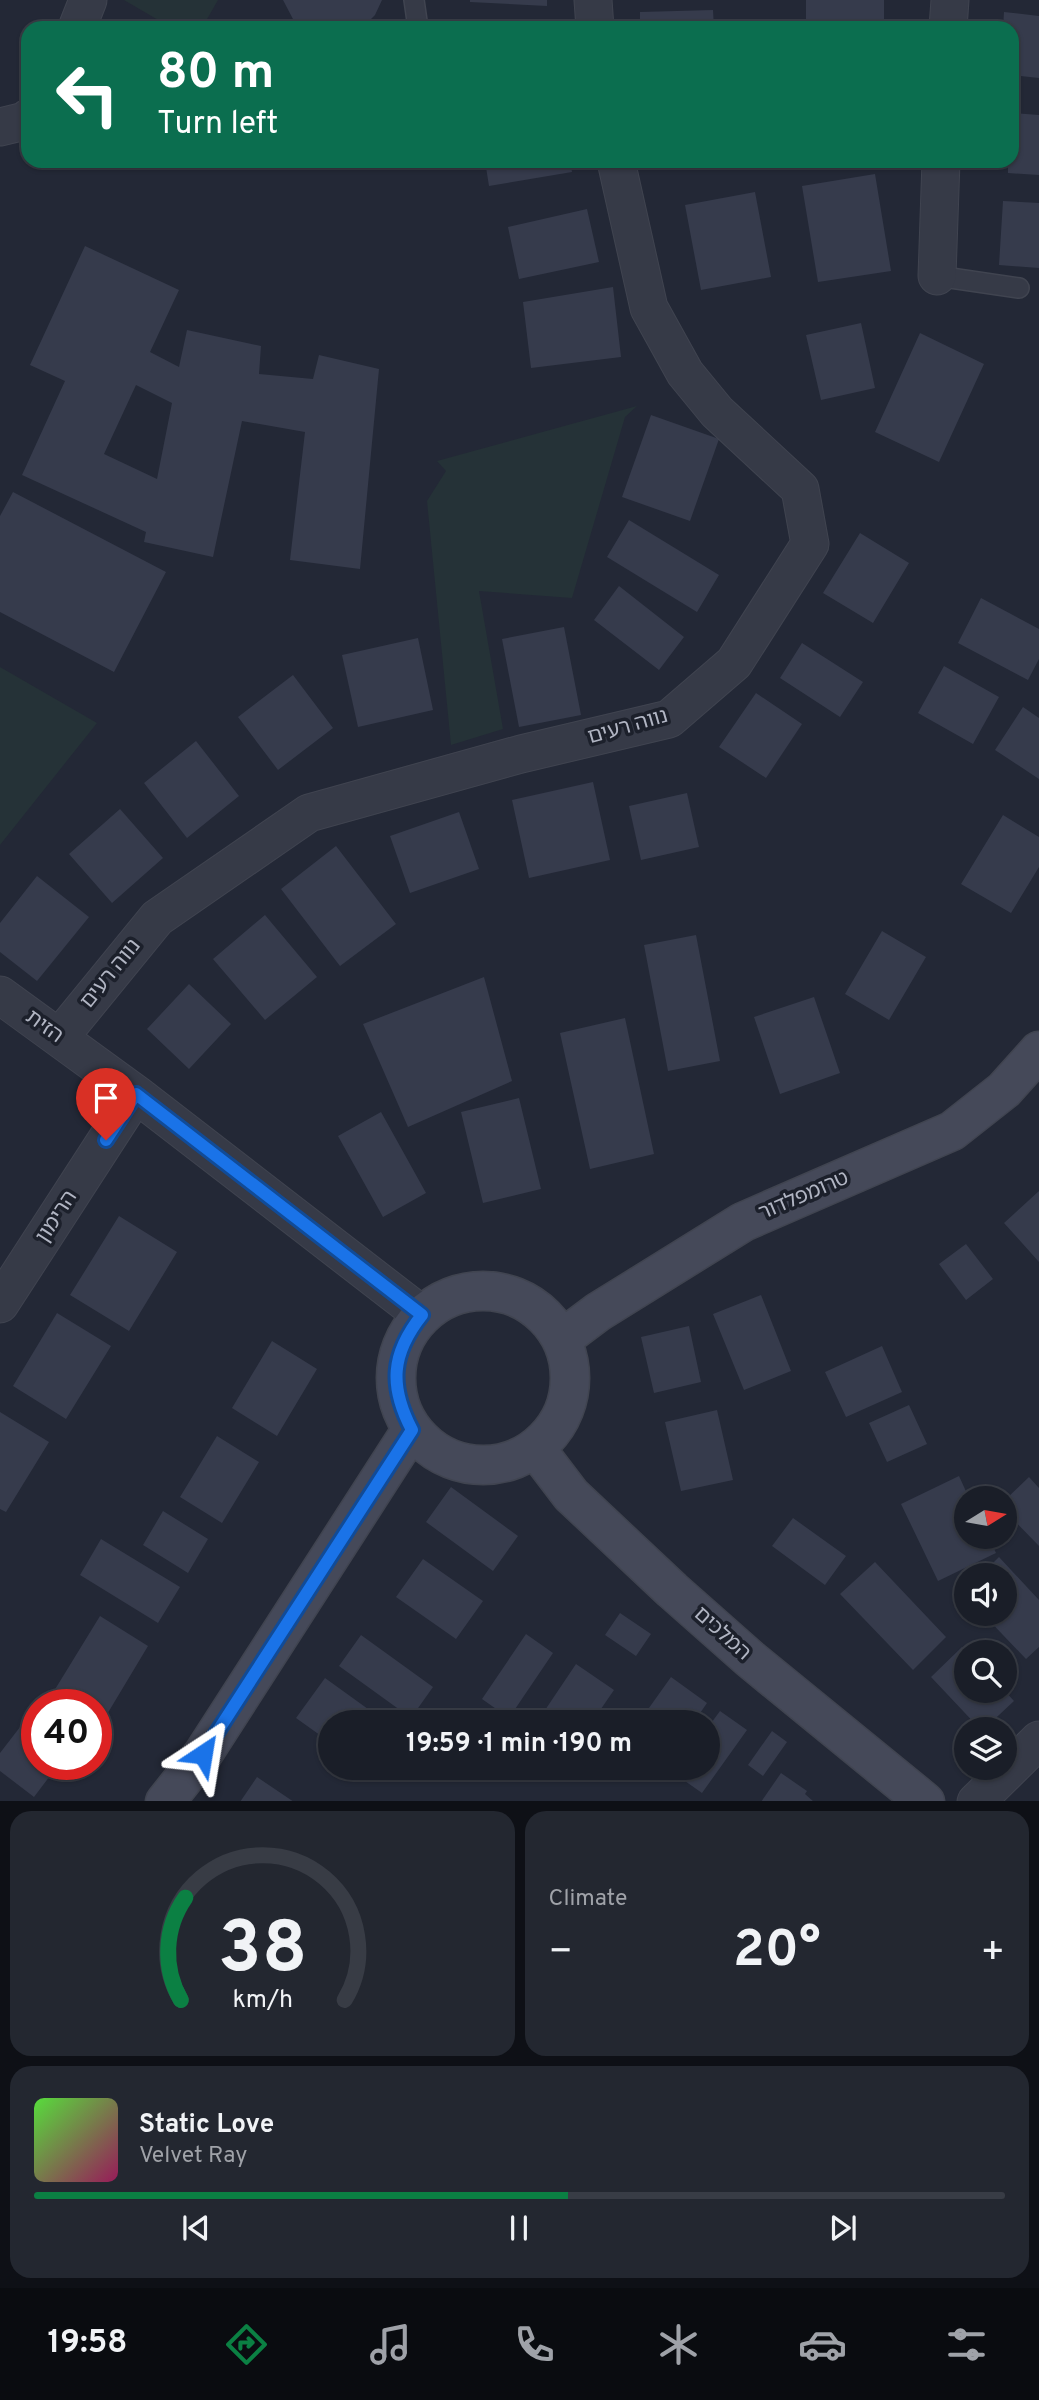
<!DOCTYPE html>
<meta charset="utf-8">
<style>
body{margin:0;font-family:Overpass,"Noto Sans Hebrew",sans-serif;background:#232730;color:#f1f3f6;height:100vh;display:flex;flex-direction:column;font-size:26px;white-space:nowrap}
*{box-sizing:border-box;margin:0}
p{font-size:23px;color:#9fa2a8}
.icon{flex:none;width:38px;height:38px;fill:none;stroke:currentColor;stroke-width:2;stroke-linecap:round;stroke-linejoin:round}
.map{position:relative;height:1801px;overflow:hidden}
.details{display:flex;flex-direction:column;gap:10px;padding:10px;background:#0e1016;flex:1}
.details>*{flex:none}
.guide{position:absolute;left:21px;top:21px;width:998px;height:147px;border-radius:21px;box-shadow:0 2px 5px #0004,0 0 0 2px #383c45;background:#0b6e4f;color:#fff;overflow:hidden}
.needle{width:46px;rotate:79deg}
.fabs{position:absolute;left:954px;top:1486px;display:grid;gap:14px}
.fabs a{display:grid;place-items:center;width:63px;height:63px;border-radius:50%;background:#1a1e28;box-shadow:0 2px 5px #0004,0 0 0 2px #383c45;font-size:35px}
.speed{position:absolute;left:21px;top:1689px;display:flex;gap:14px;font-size:35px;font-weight:700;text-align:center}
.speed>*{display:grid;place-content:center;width:91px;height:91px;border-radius:50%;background:#1a1e28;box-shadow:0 2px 5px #0004,0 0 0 2px #383c45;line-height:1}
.speed .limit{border:10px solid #d22;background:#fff;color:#111}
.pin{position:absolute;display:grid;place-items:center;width:60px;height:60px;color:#fff;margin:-72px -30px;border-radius:50% 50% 50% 0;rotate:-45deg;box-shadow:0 0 7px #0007}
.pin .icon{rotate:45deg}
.me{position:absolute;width:77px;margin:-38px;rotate:33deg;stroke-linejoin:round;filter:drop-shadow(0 0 5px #0008)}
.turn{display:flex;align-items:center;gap:24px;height:147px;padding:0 21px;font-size:32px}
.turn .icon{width:91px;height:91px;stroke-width:2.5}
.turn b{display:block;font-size:49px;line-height:60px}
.big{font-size:52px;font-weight:700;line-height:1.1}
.details .tile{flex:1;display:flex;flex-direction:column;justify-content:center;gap:10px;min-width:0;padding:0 24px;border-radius:21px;background:#232730}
.details .dial{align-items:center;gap:0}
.dial svg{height:182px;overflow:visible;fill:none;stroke:#383c45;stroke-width:7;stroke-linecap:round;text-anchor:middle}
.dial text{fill:#f1f3f6;stroke:none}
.song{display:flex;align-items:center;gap:21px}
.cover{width:84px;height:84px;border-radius:10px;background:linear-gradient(135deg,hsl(110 70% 55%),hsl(330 70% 35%))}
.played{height:7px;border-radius:4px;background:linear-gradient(90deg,#0b8043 55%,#383c45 55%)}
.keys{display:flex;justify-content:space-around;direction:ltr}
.heat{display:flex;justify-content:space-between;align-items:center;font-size:38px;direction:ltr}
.details .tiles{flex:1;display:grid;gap:10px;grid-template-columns:1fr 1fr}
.tile:last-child{grid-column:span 2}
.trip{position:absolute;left:318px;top:1710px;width:402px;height:70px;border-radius:35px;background:#1a1e28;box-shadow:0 2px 5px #0004,0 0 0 2px #383c45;font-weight:700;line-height:70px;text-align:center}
.tabs{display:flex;height:112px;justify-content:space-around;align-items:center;background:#0a0c10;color:#9fa2a8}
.tabs .icon{width:49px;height:49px}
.tabs .active{color:#0b8043}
.tabs b{font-size:32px;color:#f1f3f6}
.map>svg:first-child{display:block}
.green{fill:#253237}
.building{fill:#363b4c;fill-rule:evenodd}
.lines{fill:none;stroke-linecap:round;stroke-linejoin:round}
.lane-casing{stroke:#404450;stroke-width:22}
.street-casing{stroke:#404450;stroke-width:39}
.secondary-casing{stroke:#404450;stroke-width:41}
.lane{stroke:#363a47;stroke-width:19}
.street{stroke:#363a47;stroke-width:37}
.secondary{stroke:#454959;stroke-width:38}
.route-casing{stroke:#114b97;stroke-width:18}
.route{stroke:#1a73e8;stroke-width:12}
.labels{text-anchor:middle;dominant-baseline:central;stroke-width:7;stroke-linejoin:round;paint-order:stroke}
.street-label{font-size:21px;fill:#b1b5c3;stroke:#1c202b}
</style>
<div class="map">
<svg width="1039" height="1802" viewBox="0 0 1039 1802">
<rect width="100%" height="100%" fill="#232836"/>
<!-- green -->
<path class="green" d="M124 0H218L202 28H172Z
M637 406 625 417 572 598 479 591 503 729 451 745 427 501 446 471 437 461Z
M0 667 97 723 0 845Z"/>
<!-- building -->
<path class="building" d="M283 0H382L375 15 362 28H303L294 21Z
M470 0H547V6L470 2Z
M806 0H884V28H806Z
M713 10 714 28H640V12Z
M1004 12 1039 16V78L1012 75V28H1003Z
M1012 113 1039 115V175L1008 173V161H1012Z
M485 161H570L572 172 489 186Z
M875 174 891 271 818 282 802 186Z
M755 192 771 277 701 290 685 205Z
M1003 201 1039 203V268L999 265Z
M587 209 599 262 519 279 508 227Z
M85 246 179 290 150 352 179 367 187 330 261 346 259 374 313 379 319 355 379 369 360 569 290 560 305 432 242 421 213 557 144 542 146 532 22 475 65 381 30 365ZM136 385 172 403 157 479 104 454Z
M613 287 621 357 531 368 523 302Z
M861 323 875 388 821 400 806 335Z
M920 333 984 364 939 462 875 432Z
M651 415 719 439 690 521 622 497Z
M13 492 166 572 114 672 0 612V516Z
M629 520 719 575 697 612 607 557Z
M860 533 909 563 873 623 823 593Z
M619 586 684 637 659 670 594 620Z
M981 598 1039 629V659L1028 680 958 643Z
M564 627 581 715 519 727 502 639Z
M418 638 433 710 358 727 342 655Z
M802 643 863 682 840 717 780 678Z
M944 666 999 697 973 744 918 713Z
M293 675 333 728 278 770 238 717Z
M756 693 802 724 766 778 719 747Z
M1023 707 1039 718V779L995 750Z
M196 741 239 796 187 838 144 783Z
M593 782 610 860 529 878 512 800Z
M687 793 699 847 641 860 629 806Z
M120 809 163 858 112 903 69 854Z
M459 812 479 869 410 893 390 836Z
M1003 815 1039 837V867L1011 913 961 884Z
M336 846 396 924 340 966 281 889Z
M37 876 89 917 37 981 0 952V923Z
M265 915 317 977 265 1020 213 959Z
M882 931 926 957 889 1020 845 994Z
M696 935 720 1061 668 1071 644 945Z
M484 977 512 1081 408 1127 363 1024Z
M189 984 231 1024 189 1069 147 1029Z
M814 997 840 1073 780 1094 754 1017Z
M625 1018 654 1154 590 1169 560 1033Z
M519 1098 541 1189 483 1203 461 1112Z
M381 1112 426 1193 383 1217 338 1136Z
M1039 1191V1262L1004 1223Z
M119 1216 177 1252 129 1331 70 1295Z
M966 1244 993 1279 966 1300 939 1264Z
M761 1295 791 1371 744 1390 713 1314Z
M57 1313 111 1346 66 1419 13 1386Z
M689 1326 701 1382 654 1393 641 1337Z
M272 1341 317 1369 277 1436 232 1408Z
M882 1346 902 1392 846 1417 825 1372Z
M909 1405 927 1444 887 1462 869 1423Z
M717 1410 733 1480 681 1491 665 1422Z
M0 1412 49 1442 6 1512 0 1509Z
M217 1436 259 1462 222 1523 180 1497Z
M959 1476 969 1498H966V1536H988L996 1553 938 1581 901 1504Z
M1029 1477 1039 1488V1546L1004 1510V1501Z
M451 1487 518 1536 493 1571 426 1522Z
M163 1511 208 1539 188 1573 143 1545Z
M793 1518 846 1556 825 1585 772 1546Z
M101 1539 180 1587 158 1623 80 1575Z
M999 1557 1039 1600V1647L1026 1659 983 1614H1004V1575H981Z
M423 1559 483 1601 456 1639 396 1597Z
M875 1562 946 1637 913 1670 840 1594Z
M620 1613 651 1634 636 1656 605 1635Z
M100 1616 148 1646 103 1721 96 1717V1704H76L54 1691Z
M526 1634 553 1653 509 1718 482 1699Z
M361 1635 433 1687 411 1718 339 1666Z
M962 1647 966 1651V1690H1004L1014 1701 984 1729H980L931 1677Z
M576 1664 614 1690 592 1722H537Z
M671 1677 707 1703 694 1722H639Z
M325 1678 386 1722H331V1743L296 1718Z
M37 1705V1764H59L34 1797 0 1771V1753Z
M720 1711 747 1730 702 1793 675 1774 680 1768H709V1726Z
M772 1731 787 1742 763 1776 748 1765Z
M781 1773 807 1791 805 1794 814 1802H761Z
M257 1777 294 1802H240Z"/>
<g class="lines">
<!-- lane casing -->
<g class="lane-casing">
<path id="lane" d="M414 0 418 28
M937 276 1019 288"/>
</g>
<!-- street casing -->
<g class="street-casing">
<path id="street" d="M593 0 595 28
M77 28 88 0
M948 28 950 0
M0 127 25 121 28 118
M937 276 941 161
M0 995 136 1094 422 1315
M59 1038 157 918 309 813 521 754 669 719 734 663 810 544 800 489 717 412 685 373 649 308 616 161
M0 1304 136 1094
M976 1802 1039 1740"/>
</g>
<!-- secondary casing -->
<g class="secondary-casing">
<path id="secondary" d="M396 1378a87 87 0 1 1 174 0a87 87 0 1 1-174 0Z
M562 1339 598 1312 743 1222 952 1131 1004 1090 1039 1051
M536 1449 571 1495 672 1590 750 1659 925 1802
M165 1802 203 1754 412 1429"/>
</g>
<!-- lane -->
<use href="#lane" class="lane"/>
<!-- street -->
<use href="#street" class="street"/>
<!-- secondary -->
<use href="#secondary" class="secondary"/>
</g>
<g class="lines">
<!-- route casing -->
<g class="route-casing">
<path id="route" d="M106 1140 136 1094 422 1315C391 1354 389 1386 412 1430L203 1754"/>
</g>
<!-- route -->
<use href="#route" class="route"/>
</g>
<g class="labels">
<!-- street labels -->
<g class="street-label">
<text transform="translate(628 727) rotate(-16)">נווה רעים</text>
<text transform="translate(111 974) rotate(-51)">נווה רעים</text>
<text transform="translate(44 1027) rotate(36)">הזית</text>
<text transform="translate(804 1196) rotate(-23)">טרומפלדור</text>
<text transform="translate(57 1217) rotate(-57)">הרימון</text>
<text transform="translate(722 1634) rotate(42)">המלכים</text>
</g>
</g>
</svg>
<div class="fabs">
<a><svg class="needle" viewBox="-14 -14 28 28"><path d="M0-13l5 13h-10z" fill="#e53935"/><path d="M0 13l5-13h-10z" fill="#9fa2a8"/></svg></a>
<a><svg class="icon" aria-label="sound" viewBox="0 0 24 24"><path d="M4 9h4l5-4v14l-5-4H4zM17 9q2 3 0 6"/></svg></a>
<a><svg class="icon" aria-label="search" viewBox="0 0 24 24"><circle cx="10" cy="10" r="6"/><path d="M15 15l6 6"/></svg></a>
<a><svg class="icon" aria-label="layers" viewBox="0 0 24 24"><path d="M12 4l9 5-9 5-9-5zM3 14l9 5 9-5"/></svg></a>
</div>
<div class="speed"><div class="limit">40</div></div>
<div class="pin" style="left:106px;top:1140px;background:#d93025"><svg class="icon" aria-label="arrive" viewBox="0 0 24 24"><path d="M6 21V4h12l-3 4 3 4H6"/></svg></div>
<svg class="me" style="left:203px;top:1754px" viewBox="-20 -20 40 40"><path d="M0-17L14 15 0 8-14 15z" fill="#1a73e8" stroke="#fff" stroke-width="4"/></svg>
<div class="trip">19:59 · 1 min · 190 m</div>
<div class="guide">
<div class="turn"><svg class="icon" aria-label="left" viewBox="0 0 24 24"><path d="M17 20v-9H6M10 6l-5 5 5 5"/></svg><div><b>80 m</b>Turn left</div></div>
</div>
</div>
<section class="details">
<div class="tiles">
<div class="tile dial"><svg viewBox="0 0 100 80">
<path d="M14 69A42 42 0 1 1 86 69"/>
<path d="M14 69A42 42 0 0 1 16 24" stroke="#0b8043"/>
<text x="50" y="56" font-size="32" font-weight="700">38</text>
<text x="50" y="72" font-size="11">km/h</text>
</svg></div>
<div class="tile"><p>Climate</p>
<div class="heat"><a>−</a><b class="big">20°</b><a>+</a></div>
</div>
<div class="tile">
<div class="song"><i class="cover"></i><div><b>Static Love</b><p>Velvet Ray</p></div></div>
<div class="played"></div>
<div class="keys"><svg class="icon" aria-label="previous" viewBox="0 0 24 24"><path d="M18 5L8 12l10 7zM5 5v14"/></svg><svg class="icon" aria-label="pause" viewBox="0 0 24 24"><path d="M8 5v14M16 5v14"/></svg><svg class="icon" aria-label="next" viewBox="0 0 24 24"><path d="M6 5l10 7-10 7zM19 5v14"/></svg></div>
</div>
</div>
</section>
<nav class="tabs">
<b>19:58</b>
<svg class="icon active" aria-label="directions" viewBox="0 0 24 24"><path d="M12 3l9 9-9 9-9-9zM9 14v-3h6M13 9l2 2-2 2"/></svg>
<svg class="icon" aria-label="music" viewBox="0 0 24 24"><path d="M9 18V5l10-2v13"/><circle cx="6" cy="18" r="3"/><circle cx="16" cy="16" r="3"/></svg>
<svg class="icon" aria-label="phone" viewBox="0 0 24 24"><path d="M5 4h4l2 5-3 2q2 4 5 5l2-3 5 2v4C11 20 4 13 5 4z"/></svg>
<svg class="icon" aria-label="climate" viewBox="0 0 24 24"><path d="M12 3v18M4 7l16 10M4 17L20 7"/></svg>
<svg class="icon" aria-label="car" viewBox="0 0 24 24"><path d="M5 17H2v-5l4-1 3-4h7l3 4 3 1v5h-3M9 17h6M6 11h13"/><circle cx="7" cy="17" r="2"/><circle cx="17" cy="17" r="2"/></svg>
<svg class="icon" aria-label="filters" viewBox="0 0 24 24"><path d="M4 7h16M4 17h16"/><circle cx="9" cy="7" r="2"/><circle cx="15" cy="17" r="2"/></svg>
</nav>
